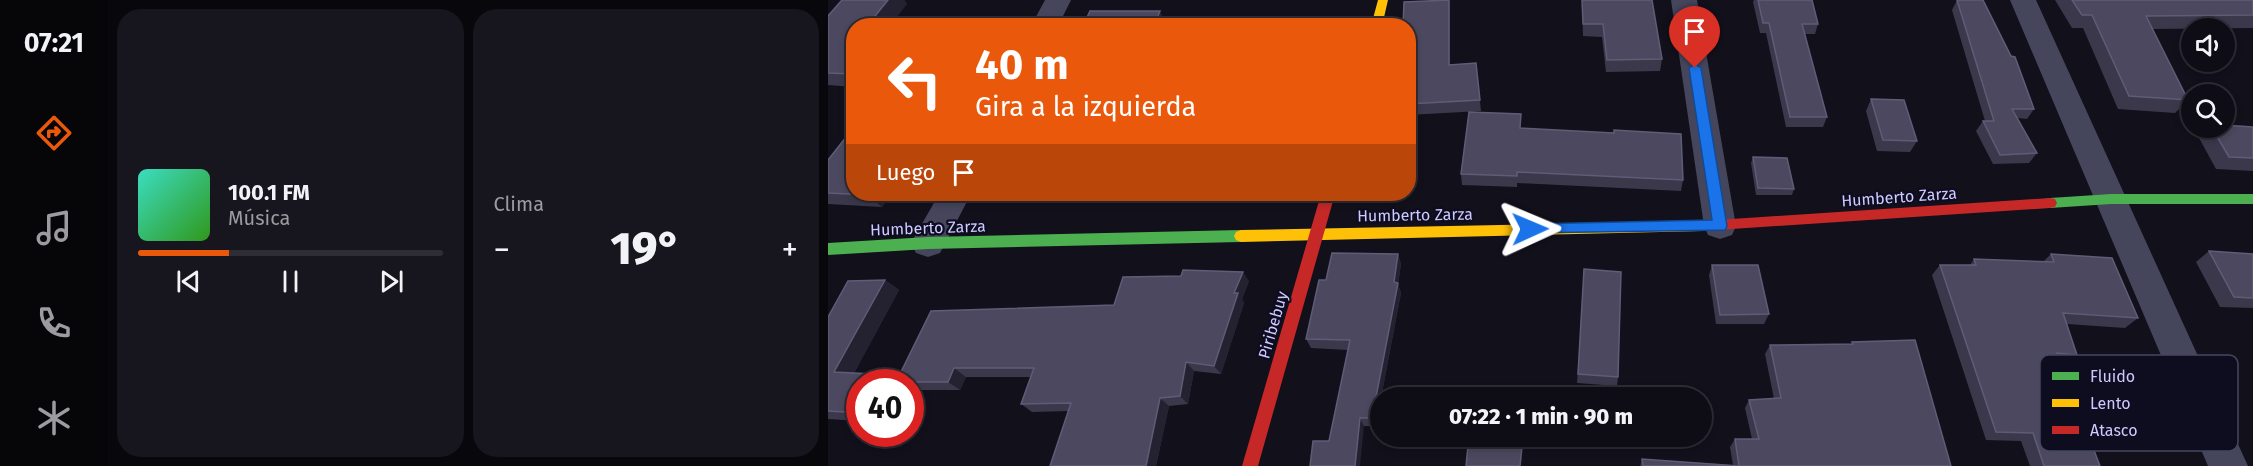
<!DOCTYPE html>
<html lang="es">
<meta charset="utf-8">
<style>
body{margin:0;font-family:"Fira Sans",sans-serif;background:#17151d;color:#f1f3f6;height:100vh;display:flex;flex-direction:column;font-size:22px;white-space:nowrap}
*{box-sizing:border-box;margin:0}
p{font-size:20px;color:#9b9ba0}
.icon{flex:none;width:33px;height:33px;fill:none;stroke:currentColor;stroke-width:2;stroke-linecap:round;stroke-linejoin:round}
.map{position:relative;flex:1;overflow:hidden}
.details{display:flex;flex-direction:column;gap:9px;padding:9px;background:#08070b;width:720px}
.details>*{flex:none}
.guide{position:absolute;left:18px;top:18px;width:570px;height:183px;border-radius:24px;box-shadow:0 3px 9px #0003,0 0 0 2px #2e2c34;background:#ea580c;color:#fff;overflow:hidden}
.buttons{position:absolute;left:1353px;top:18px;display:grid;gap:12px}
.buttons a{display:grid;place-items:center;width:54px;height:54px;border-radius:50%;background:#0e0c14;box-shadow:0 3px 9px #0003,0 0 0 2px #2e2c34;font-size:30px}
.speed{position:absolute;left:18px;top:369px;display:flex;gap:12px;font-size:30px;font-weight:700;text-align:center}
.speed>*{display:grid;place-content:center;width:78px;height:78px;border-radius:50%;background:#0e0c14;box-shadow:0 3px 9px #0003,0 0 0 2px #2e2c34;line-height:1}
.speed .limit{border:9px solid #d22;background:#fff;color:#111}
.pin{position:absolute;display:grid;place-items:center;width:51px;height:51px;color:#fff;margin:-62px -26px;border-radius:50% 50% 50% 0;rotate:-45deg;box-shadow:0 0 6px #0007}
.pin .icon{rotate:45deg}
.me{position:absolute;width:66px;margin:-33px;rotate:89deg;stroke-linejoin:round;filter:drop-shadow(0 0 4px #0008)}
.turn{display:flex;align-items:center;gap:21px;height:126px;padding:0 30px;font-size:27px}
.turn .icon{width:78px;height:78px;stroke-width:2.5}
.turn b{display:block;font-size:42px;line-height:51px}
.then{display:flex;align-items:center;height:57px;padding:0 30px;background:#0003;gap:12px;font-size:22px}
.big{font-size:45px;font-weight:800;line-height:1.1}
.details .tile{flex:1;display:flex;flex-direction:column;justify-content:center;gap:9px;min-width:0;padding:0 21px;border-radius:24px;background:#17151d}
.song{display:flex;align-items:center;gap:18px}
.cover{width:72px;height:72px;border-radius:9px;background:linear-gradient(135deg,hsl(170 70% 55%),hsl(110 70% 35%))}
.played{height:6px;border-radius:3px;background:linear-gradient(90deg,#ea580c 30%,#2e2c34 30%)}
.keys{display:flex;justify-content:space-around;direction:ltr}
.heat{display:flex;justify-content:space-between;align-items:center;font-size:33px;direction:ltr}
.details .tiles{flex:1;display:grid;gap:9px;grid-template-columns:repeat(2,1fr)}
.trip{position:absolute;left:542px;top:387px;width:342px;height:60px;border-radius:30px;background:#0e0c14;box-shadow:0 3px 9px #0003,0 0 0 2px #2e2c34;font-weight:800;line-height:60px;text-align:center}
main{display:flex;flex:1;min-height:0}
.dock{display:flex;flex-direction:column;width:108px;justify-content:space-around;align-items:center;background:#060508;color:#9b9ba0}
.dock .icon{width:42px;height:42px}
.dock .current{color:#ea580c}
.dock b{font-size:27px;color:#f1f3f6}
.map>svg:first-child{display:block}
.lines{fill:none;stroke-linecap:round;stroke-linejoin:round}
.street{fill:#45455c;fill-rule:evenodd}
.fast{fill:#4caf50;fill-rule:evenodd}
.slow{fill:#ffc107;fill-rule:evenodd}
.jam{fill:#c62828;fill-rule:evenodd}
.wall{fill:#3b384c}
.shaded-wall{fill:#242130}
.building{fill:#4b485f;stroke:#5f5c78;stroke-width:1.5}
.route{fill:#1a73e8;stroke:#114b97;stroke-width:1.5}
.labels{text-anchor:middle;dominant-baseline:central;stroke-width:4.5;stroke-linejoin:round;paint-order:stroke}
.street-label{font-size:16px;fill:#cdcaff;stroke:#0e0c1f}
.key{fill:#0e0c1f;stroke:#474562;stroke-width:1.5}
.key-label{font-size:16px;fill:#cdcaff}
</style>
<main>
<nav class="dock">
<b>07:21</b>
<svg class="icon current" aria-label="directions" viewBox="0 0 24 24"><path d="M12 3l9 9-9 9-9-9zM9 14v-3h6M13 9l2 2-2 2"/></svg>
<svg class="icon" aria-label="music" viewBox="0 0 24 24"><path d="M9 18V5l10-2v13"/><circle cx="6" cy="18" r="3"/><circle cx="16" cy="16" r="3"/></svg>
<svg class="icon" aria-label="phone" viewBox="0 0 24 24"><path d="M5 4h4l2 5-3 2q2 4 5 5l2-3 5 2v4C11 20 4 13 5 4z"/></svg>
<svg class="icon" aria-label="climate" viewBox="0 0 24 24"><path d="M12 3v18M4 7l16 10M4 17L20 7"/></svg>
</nav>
<section class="details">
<div class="tiles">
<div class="tile">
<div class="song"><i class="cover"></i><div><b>100.1 FM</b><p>Música</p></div></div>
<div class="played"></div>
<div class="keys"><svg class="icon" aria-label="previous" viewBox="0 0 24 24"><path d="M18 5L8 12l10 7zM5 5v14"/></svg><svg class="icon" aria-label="pause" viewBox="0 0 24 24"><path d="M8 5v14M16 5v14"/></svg><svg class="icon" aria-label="next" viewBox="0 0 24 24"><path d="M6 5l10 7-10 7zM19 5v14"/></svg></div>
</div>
<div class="tile"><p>Clima</p>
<div class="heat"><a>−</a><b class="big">19°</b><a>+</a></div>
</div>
</div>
</section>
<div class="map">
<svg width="1425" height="466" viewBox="0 0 1425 466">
<rect width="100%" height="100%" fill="#12101b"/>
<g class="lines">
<!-- street -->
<path class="street" d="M217 0H243L230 26H203Z
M843 0H869L908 226 904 235 892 239 880 235 876 226Z
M1182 0H1208L1420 466H1380Z
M111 194H143L112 253 100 257 88 253 83 243Z"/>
<!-- fast -->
<path class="fast" d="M1283 194H1425V204H1283L1222 208 1217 207 1215 203 1217 199 1222 198Z
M413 230 418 232 420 236 418 240 413 242 100 249 0 255V243L100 237Z"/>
<!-- slow -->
<path class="slow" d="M550 0H560L554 26H543Z
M874 221 879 222 881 226 879 230 874 231 413 242 408 240 406 236 408 232 413 230Z"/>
<!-- jam -->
<path class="jam" d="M493 194H507L430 466H414Z
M1222 198 1227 199 1229 203 1227 207 1222 208 874 231 869 230 867 226 869 222 874 221Z"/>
</g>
<!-- wall -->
<path class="wall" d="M14 0H76L79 4 26 26V87L0 85V16Z
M621 0 622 11V65L648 63 653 111 580 115V26Z
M754 0 834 59 832 71 778 72 774 37 755 36Z
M926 0H984L990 24 987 34H977L999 117 995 127H958L938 33H932L925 2Z
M1129 0 1206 109 1199 119 1190 118 1209 153 1201 163 1165 164 1148 131 1155 121H1157L1124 10Z
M1227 0H1425V28L1324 29 1360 100 1347 113 1290 109 1255 28H1244Z
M1043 99 1089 141 1082 152 1049 151 1038 111Z
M1425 127V171L1388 169 1370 136 1379 128Z
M693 128 855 180 853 191 689 183V187L634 185 633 174Z
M925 157 966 189 964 195H928L923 163Z
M0 160 63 194 54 207 0 204Z
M1381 251 1425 254V308L1392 307 1368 262Z
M570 254 573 264 570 284 573 293 553 398H552V403L548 426H536L501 441 520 350 483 348 478 339 498 280Z
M1223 254 1310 318 1297 328 1239 324 1249 355 1238 364H1233L1272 466H1202L1193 441 1158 440 1104 275 1112 265H1142L1146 259 1215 262Z
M884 265 941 314 936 324H888L881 275Z
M756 269 790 377 789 386 749 383Z
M57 280 71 290 26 373 70 378 286 305 421 281 414 299 416 303 393 374 366 371 360 404 341 406 328 466H222L241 411 204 412 193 404 203 377H138L132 390H82V382H32V421L0 419V317Z
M1024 342 1123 466H812L814 459 905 465 902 447 907 439H924L917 408 921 400 946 399 937 354 942 345 1023 344Z"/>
<!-- shaded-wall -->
<path class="shaded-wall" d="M60 0H76L79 4 62 26H39Z
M621 0 622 11V76L621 65Z
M332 11 338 23 337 26H326Z
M40 194H63L54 207 39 195Z
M570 254 573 264 570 284 573 293 553 398H552V403L548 426 544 418Z
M415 272 421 281 414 299 416 303 393 374 386 366 406 293Z
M57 280 71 290 22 381 6 372Z
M358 362 366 371 360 404 352 396Z
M126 368 138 377 132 390 120 382Z
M64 375 76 382H60Z
M332 398 341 406 328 466H318Z
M532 418 536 426 532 466H527Z
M695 436H696L693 466H692Z"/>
<!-- building -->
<path class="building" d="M14 0H60L39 26H26V74L0 73V16Z
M621 0V65L648 63 652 100 580 104V26H575L576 2Z
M754 0H824L834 59 779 60 775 24H755Z
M930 0H984L990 24H974L999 117H962L941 23H935Z
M1129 0H1155L1183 56 1187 57 1206 109H1184L1209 153 1172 155 1155 121H1166Z
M1244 0H1425V15L1318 16 1360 100 1301 96 1264 15H1254Z
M262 11H332L326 26H255Z
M1043 99 1076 100 1089 141 1055 140Z
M641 112 693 114 692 128 786 133V130L853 134 855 180 689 172V176L633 174Z
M1396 125 1425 127V158L1401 157 1384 128H1396Z
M26 127V194H40L39 195 0 193V160Z
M925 157 959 158 966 189 930 188Z
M1381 251 1425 254V298L1406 297Z
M504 253 570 254 566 282 570 283 544 418H532L527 466H482L485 441H501L522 340 478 339 491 280H498Z
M1223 254 1284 258 1310 318 1235 313 1249 355 1229 353 1272 466H1216L1205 433 1168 432 1112 265H1148L1146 259 1226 262Z
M884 265H930L941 314 892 315Z
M756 269 793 272 790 377 750 374Z
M355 270 415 272 406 293H410L386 366 358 362 352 396 332 398 318 466H222L243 403 193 404 206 368H126L120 382H68L103 311 286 305 295 277 353 276Z
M57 280 6 372 64 375 60 382H32V413L0 411V317L20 281Z
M1087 340 1123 466H815L814 459 911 466 907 439H931L921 400 953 398 942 345 1025 344 1024 342Z
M646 393 698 396V398H645Z
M641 436H695L692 466H638Z"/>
<!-- route -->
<path class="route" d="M867 64 873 68 899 226 897 230 697 233 695 229 702 224 884 220 861 68Z"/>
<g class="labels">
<!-- street labels -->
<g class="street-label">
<text transform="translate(1071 197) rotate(-4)">Humberto Zarza</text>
<text transform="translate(587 215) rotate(-1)">Humberto Zarza</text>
<text transform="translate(100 228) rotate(-2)">Humberto Zarza</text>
<text transform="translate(445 325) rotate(-74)">Piribebuy</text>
</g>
</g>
<!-- legend -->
<rect x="1212" y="355" width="198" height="96" rx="9" class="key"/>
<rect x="1224" y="372" width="27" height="8" fill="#4caf50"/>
<rect x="1224" y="399" width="27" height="8" fill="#ffc107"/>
<rect x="1224" y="426" width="27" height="8" fill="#c62828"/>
<g class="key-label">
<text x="1262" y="382">Fluido</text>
<text x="1262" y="409">Lento</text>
<text x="1262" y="436">Atasco</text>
</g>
</svg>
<div class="buttons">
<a><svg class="icon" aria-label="sound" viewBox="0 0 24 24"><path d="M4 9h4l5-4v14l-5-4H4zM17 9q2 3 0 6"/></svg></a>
<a><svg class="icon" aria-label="search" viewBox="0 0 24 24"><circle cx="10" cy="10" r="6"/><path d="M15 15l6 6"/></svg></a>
</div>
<div class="speed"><div class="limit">40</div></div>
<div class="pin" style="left:867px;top:68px;background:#d93025"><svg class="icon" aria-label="arrive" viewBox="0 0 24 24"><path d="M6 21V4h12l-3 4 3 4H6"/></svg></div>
<svg class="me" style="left:702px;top:229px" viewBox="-20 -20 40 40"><path d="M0-17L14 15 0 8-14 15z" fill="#1a73e8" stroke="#fff" stroke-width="4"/></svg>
<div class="trip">07:22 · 1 min · 90 m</div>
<div class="guide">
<div class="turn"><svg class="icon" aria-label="left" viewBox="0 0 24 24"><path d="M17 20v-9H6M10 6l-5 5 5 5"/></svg><div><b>40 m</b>Gira a la izquierda</div></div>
<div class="then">Luego<svg class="icon" aria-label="arrive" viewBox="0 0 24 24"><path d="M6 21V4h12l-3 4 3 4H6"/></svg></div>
</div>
</div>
</main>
